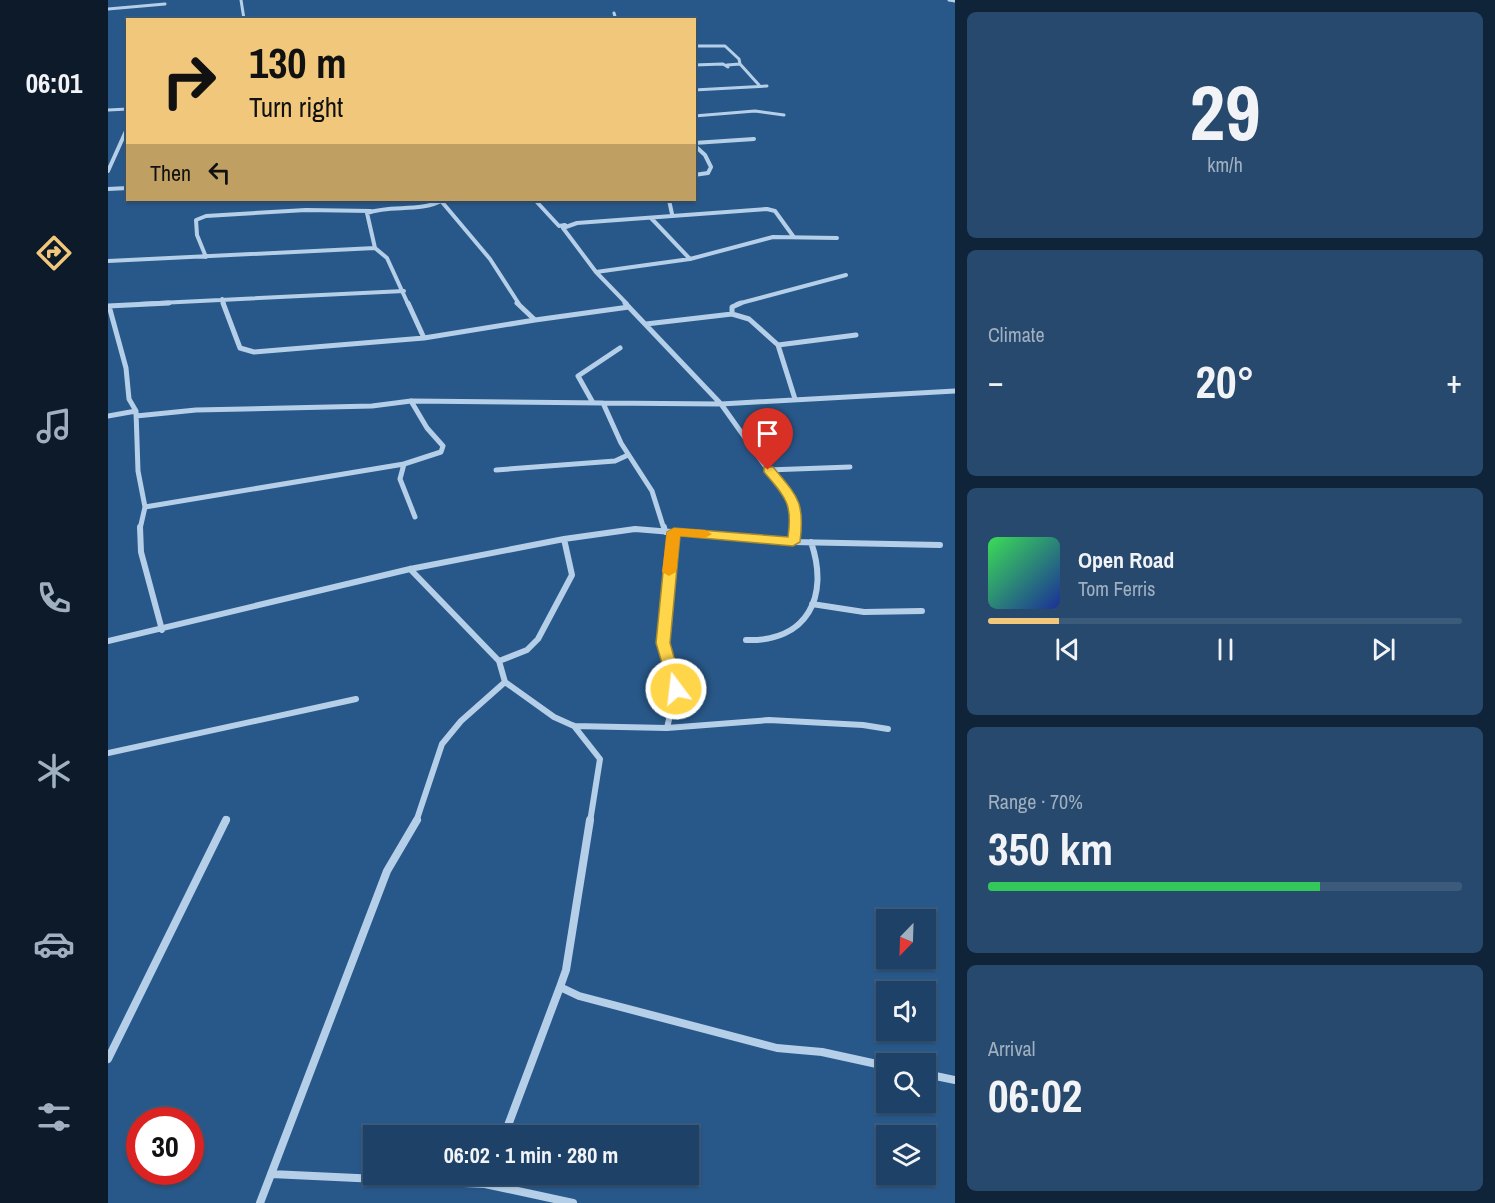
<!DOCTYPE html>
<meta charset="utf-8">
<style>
body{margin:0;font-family:"Archivo Narrow",sans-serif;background:#26496d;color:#f1f3f6;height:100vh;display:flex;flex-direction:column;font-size:22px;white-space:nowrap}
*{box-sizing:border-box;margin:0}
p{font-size:20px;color:#a1b0c0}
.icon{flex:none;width:33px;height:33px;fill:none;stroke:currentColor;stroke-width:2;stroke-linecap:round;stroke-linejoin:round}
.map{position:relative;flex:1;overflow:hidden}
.details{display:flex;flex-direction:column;gap:12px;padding:12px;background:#102439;width:540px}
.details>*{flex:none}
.banner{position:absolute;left:18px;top:18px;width:570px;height:183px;border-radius:0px;box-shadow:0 2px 4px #0004,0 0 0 2px #3c5b7b;background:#f1c87b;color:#111;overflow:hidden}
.needle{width:39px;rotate:203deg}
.fabs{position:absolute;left:768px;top:909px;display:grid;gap:12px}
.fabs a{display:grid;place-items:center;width:60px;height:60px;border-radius:0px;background:#1e4267;box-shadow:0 2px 4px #0004,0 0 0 2px #3c5b7b;font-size:30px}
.speed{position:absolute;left:18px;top:1107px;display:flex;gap:12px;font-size:30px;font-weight:700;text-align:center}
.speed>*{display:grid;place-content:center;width:78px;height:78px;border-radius:50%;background:#1e4267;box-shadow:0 2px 4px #0004,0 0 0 2px #3c5b7b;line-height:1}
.speed .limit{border:9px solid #d22;background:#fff;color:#111}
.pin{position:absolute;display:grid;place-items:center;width:51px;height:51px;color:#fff;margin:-62px -26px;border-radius:50% 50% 50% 0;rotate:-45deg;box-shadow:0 0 6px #0007}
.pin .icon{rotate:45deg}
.me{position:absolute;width:66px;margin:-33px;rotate:345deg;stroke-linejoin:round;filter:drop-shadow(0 0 4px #0008)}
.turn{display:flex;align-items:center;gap:21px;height:126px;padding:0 24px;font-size:27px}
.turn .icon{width:78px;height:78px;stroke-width:2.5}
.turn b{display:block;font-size:42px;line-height:51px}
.then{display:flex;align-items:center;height:57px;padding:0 24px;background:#0003;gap:12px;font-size:22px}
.big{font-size:45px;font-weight:800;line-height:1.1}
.details .widget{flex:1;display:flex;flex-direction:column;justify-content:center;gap:9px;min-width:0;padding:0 21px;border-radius:9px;background:#26496d}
.details .dial{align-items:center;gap:0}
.dial b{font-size:78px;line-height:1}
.song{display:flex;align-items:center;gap:18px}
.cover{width:72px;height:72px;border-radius:9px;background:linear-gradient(135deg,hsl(130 70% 55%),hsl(230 70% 35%))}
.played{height:6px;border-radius:3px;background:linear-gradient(90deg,#f1c87b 15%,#3c5b7b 15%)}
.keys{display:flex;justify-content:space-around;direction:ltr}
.heat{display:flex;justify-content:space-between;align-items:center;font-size:33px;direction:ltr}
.charge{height:9px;border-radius:4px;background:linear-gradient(90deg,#34c759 70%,#3c5b7b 0)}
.trip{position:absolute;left:255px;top:1125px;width:336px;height:60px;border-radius:0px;background:#1e4267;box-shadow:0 2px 4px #0004,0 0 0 2px #3c5b7b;font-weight:800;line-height:60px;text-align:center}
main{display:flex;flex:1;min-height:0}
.tabs{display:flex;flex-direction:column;width:108px;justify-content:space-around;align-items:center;background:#0c1a29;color:#a1b0c0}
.tabs .icon{width:42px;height:42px}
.tabs .on{color:#f1c87b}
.tabs b{font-size:27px;color:#f1f3f6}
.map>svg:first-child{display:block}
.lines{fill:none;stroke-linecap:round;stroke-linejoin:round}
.minor-far4{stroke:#b5cfe9;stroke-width:3}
.minor-far3{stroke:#b5cfe9;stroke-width:4}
.minor-far2{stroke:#b5cfe9;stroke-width:5}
.minor-far1{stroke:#b5cfe9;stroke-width:6}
.minor{stroke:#b5cfe9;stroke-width:8}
.route{fill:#ffd54a;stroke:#a68a30;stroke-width:1.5}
.slow{fill:#f59e0b}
</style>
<main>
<nav class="tabs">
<b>06:01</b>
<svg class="icon on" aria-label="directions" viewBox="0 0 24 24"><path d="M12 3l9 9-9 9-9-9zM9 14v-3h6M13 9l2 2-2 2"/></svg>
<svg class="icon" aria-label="music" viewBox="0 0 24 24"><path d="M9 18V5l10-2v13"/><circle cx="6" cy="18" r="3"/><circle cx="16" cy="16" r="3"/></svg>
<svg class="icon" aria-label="phone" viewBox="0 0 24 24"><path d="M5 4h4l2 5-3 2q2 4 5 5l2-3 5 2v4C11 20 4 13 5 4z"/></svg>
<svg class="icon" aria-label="climate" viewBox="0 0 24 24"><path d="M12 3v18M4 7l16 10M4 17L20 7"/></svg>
<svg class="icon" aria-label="car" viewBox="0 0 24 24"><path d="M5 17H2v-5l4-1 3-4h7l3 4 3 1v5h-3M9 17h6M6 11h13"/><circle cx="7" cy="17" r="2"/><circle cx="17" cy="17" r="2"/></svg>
<svg class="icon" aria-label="filters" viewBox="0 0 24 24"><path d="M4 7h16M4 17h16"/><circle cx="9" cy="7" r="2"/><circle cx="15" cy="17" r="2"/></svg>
</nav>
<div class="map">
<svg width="847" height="1203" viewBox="0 0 847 1203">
<rect width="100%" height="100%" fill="#285889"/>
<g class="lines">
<!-- minor-far4 -->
<path class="minor-far4" d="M133 0 136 19
M841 0 847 1
M0 9 57 4
M506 13 508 20
M586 46H617L631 59 632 64 619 65
M632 64 651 85
M586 65 615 64 620 67
M586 90 659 86
M0 110 20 109
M586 116 647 111 676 115
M18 132 20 126"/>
<!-- minor-far3 -->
<path class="minor-far3" d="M586 143 646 139
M586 145 597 155 603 167 600 173 586 175
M0 171 18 131
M0 189 20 188
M427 200 451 226 457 225
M561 200 564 214
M334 202 382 259 411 304
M543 218 582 259
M267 248 259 213C284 204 311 213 335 200
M98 257 89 235 88 220 98 216 198 210 263 211
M0 261 267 248 279 258 300 304
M488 272 582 259 665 237 729 238
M114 299 116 304
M31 304 296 291
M519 304 488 272 455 228 469 223 659 209 667 211 685 236
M629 304 738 275"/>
<!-- minor-far2 -->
<path class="minor-far2" d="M115 303 132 348 146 352 316 338 427 320 409 303
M300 303 316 338
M517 303 613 404 660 470 673 482 684 498 687 529
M0 306 61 303
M1 306 18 368 21 399 28 411 30 471 37 507 32 529
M624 314V307L633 303
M427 320 521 307
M538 324 624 314 641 319 670 345 687 399
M670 345 748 335
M303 401 319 428 335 446 333 452 296 464 292 479 307 517
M484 401 470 376 512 348
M495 403 613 404 847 391
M0 416 28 411
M28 416 88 410 264 406 303 401 495 403 513 443 544 491 556 529
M388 470 507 461 520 455
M660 470 742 467
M37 507 296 464"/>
<!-- minor-far1 -->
<path class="minor-far1" d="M32 527 33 552 54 630
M556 527 557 532
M685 542 687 527
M302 569 391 661 397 682 446 717 466 726 559 728 661 720 755 725 780 729
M704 604 756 612 814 611
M638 640C699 642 722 597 703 542
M0 641 302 569 456 539 527 529 685 542 832 545
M391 661 419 650 430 639 464 575 456 539
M466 726 492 759 482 822
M559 728 568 689 555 643 566 532
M0 753 248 699
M118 822 119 819
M308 822 334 744 353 721 397 682"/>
<!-- minor -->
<path class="minor" d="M482 820 458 970 452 987 471 996 669 1048 714 1052 778 1066
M0 1059 118 820
M818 1074 847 1080
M396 1136 452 987
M163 1174 377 1184 465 1203
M377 1184 381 1174
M152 1203 279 871 309 820"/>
</g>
<!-- route -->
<path class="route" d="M656 467H665C690 497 697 502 692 542L685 546 572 536 562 643 575 689 568 694 563 693 548 643 559 532 566 528 680 537C685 503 677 497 656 472Z"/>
<!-- slow -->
<path class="slow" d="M566 528 597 530 604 534 597 538 572 536 568 572 561 576 554 572 559 532Z"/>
</svg>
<div class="fabs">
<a><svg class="needle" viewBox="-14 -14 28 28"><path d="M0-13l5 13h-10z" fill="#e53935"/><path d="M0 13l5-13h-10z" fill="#a1b0c0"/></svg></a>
<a><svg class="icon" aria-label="sound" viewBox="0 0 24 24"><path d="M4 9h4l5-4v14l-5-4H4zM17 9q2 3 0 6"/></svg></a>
<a><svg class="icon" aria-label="search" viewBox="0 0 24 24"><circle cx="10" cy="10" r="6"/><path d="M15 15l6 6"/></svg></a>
<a><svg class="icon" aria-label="layers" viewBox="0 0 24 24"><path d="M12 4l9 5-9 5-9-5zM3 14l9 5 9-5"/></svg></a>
</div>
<div class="speed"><div class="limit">30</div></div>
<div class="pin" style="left:660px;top:470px;background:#d93025"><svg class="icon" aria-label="arrive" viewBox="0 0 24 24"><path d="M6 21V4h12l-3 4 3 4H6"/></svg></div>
<svg class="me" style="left:568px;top:689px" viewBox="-20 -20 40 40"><circle r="17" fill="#ffd54a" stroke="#fff" stroke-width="3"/><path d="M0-11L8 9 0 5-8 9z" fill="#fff"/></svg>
<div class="trip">06:02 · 1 min · 280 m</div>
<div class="banner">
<div class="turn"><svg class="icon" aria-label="right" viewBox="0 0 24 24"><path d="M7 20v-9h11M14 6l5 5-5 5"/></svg><div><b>130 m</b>Turn right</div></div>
<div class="then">Then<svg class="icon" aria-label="left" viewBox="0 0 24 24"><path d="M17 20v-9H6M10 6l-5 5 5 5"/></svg></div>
</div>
</div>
<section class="details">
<div class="widget dial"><b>29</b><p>km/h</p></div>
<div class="widget"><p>Climate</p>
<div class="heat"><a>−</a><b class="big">20°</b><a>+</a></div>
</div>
<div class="widget">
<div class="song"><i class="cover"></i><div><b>Open Road</b><p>Tom Ferris</p></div></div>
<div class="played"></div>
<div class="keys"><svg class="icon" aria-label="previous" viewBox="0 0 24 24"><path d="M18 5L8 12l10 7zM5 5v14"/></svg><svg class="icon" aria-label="pause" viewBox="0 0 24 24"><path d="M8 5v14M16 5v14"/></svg><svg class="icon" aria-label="next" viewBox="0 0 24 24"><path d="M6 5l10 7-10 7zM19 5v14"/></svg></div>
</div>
<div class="widget"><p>Range · 70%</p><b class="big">350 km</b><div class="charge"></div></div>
<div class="widget"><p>Arrival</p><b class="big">06:02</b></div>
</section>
</main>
